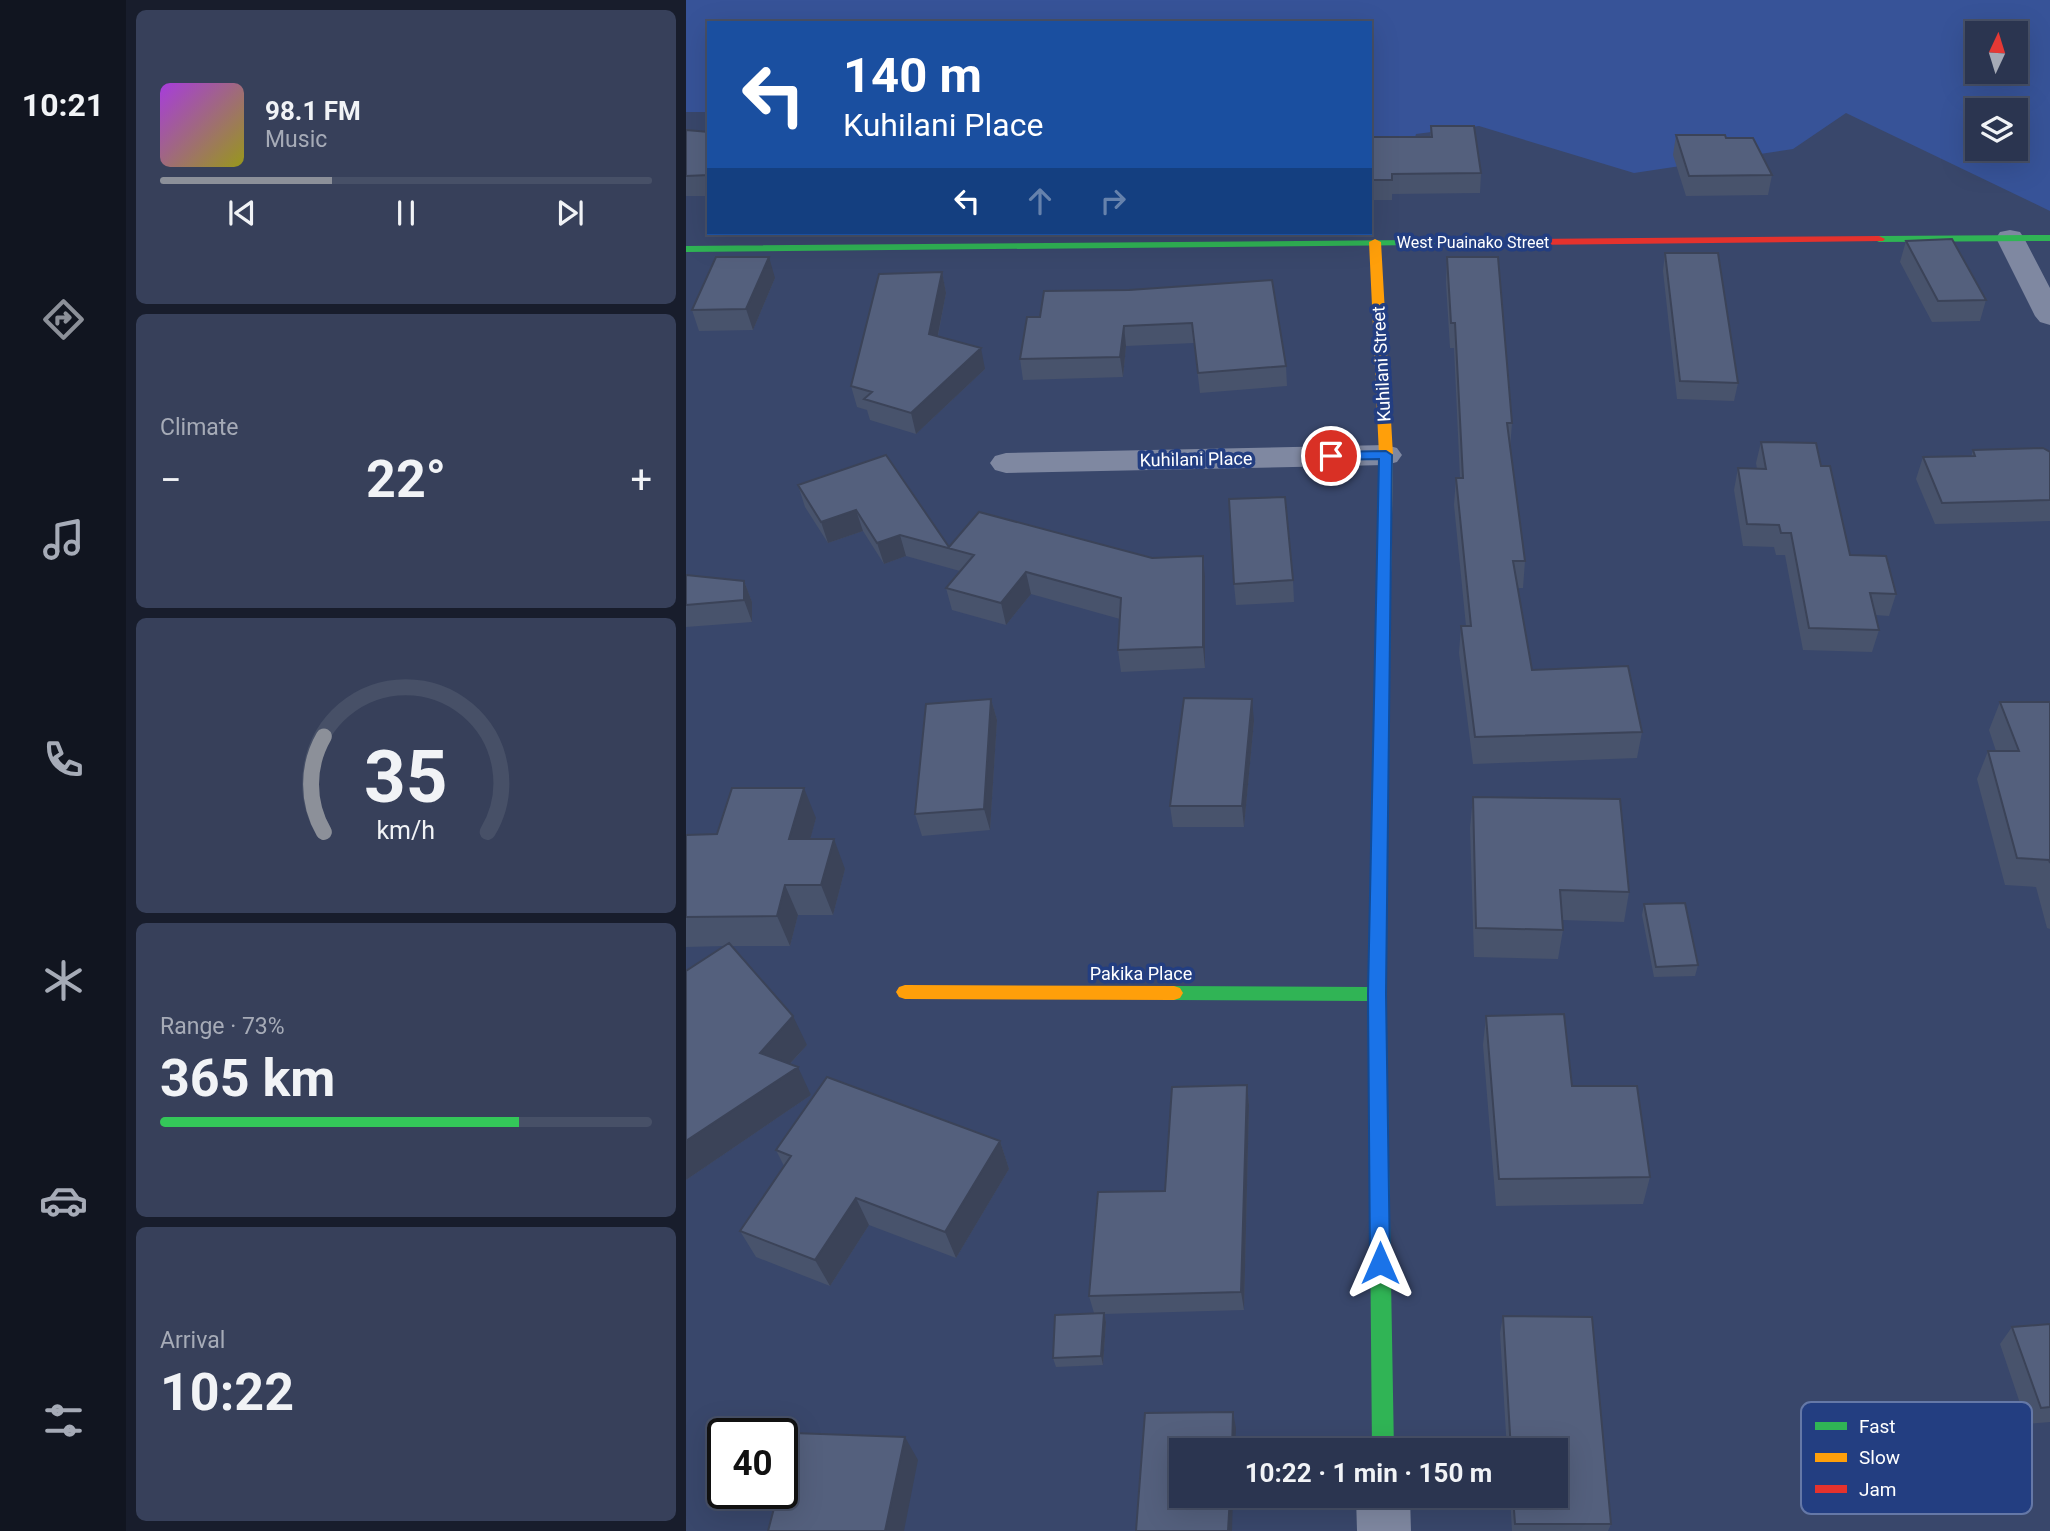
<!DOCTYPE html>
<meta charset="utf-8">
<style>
body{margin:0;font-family:Roboto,sans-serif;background:#37405a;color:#f1f3f6;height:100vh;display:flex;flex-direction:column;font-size:26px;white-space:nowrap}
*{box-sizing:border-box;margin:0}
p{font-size:23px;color:#a6abb7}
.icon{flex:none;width:38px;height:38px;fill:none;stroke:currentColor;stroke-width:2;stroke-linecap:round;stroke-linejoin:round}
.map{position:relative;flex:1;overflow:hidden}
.side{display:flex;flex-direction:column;gap:10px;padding:10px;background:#181d2c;width:560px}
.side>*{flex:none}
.banner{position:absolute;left:21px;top:21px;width:665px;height:214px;border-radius:0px;box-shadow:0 7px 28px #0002,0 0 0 2px #475067;background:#1a4fa0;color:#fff;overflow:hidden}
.needle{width:46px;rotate:4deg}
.tools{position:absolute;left:1279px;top:21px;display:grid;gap:14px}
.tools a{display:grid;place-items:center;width:63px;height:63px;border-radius:0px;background:#2b3550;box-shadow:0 7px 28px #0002,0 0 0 2px #475067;font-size:35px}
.speed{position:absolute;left:21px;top:1418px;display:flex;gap:14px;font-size:35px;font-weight:700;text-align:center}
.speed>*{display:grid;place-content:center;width:91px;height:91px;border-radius:50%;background:#2b3550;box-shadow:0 7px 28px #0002,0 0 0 2px #475067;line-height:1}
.speed .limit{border:4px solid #111;border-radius:10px;background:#fff;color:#111}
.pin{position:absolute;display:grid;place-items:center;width:60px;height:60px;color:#fff;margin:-30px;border:4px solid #fff;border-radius:50%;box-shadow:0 2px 7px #0007}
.me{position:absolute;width:77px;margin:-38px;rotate:0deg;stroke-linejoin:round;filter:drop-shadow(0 0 5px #0008)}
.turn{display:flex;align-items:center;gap:24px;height:147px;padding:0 21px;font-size:32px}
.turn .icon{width:91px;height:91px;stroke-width:2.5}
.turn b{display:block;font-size:49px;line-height:60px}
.lanes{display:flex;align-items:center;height:66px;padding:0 21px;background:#0003;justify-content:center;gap:35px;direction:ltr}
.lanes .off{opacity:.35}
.big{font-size:52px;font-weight:700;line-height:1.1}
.side .widget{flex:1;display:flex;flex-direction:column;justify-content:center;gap:10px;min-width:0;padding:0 24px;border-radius:10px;background:#37405a}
.side .dial{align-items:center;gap:0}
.dial svg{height:182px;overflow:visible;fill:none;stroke:#475067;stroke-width:7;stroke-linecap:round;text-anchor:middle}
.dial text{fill:#f1f3f6;stroke:none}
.song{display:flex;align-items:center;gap:21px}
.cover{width:84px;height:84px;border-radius:10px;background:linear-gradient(135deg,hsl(280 70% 55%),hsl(60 70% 35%))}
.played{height:7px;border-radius:4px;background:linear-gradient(90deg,#8c9099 35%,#475067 35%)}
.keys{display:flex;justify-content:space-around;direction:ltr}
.heat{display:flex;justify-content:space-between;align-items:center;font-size:38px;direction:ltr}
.charge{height:10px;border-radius:5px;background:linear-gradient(90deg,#34c759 73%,#475067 0)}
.trip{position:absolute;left:483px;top:1438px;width:399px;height:70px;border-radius:0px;background:#2b3550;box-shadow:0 7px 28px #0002,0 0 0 2px #475067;font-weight:700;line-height:70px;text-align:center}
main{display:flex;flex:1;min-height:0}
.dock{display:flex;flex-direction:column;width:126px;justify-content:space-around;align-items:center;background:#111520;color:#a6abb7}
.dock .icon{width:49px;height:49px}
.dock .selected{color:#8c9099}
.dock b{font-size:32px;color:#f1f3f6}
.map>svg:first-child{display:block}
.green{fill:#375398;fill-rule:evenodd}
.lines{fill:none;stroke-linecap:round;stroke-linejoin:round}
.street{fill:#7f88a1;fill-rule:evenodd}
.fast{fill:#30b455;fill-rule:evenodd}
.slow{fill:#ff9f0a;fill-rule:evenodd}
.jam{fill:#e5322d;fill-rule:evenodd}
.wall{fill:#48536c}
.shaded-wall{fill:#3b4358}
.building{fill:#54607d;stroke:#3b4358;stroke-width:2}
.route{fill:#1a73e8;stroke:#114b97;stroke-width:2}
.labels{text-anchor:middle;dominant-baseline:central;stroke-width:7;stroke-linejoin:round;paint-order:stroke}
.far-street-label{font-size:16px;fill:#fff;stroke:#233e81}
.street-label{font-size:18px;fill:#fff;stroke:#233e81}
.key{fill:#233e81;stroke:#6578a7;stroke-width:2}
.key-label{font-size:19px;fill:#fff}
</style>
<main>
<nav class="dock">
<b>10:21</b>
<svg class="icon selected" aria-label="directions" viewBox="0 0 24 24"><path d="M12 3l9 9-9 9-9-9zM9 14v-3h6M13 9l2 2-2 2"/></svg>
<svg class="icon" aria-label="music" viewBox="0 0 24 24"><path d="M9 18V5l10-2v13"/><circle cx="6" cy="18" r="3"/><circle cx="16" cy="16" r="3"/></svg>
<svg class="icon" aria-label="phone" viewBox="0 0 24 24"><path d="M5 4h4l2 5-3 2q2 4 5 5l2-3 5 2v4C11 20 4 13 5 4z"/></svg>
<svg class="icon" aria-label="climate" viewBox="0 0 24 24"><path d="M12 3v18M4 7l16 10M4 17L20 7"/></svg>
<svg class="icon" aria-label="car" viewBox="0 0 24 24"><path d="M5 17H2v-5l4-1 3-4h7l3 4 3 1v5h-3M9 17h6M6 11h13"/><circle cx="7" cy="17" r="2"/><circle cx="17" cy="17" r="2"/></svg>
<svg class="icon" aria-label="filters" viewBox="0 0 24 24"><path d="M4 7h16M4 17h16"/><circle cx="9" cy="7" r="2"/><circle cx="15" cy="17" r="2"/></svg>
</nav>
<section class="side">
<div class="widget">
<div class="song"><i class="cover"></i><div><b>98.1 FM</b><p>Music</p></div></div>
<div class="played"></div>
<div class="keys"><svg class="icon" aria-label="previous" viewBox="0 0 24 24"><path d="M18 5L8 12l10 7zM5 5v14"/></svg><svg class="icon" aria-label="pause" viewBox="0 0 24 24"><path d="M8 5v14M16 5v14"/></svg><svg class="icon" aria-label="next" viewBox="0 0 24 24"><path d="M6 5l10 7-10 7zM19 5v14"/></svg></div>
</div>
<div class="widget"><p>Climate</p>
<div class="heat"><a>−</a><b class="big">22°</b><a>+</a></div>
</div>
<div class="widget dial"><svg viewBox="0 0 100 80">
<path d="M14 69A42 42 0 1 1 86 69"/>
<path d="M14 69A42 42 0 0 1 14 27" stroke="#8c9099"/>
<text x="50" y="56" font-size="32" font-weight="700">35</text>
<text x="50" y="72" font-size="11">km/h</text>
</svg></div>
<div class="widget"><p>Range · 73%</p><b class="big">365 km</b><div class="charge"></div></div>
<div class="widget"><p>Arrival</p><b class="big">10:22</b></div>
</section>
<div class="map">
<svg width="1364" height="1531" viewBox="0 0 1364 1531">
<rect width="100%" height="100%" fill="#39476b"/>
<!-- green -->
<path class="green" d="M0 0H1364V211L1160 113 1107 149 948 173 793 126 730 134 721 163H684V23H23V112H0ZM1292 33H1330V72H1292ZM1292 110H1330V149H1292Z"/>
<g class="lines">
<!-- street -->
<path class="street" d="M1324 230 1334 232 1338 238 1364 288V325L1354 322 1349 316 1310 238 1314 232Z
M700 445 711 448 716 455 711 462 700 465 320 473 309 470 304 463 309 456 320 453Z
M670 1496H724L725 1531H671Z"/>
<!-- fast -->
<path class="fast" d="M1364 235V241L1193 242 1187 239 1193 236Z
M842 239 848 242 846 244 0 252V246Z
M698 569 705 574 700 994 708 1451H686L682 1001 488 1000 482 998 479 993 482 988 488 986 682 987 691 574Z"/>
<!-- slow -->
<path class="slow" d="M689 239 695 242 707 455 705 574 698 579 691 574 693 455 683 242Z
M219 985 488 986 494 988 497 993 494 998 488 1000 219 999 213 997 210 992 213 987Z"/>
<!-- jam -->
<path class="jam" d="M1193 236 1199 239 1197 241 842 245 836 242 842 239Z"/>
</g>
<!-- wall -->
<path class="wall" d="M745 126 795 173 794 193 706 194V200H684V137H744Z
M0 130 23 132V196H0Z
M990 135 1040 138 1086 175 1082 195 1000 196 987 155Z
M1220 241 1300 300 1294 321 1246 322 1214 262Z
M979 253 1052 383 1048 401 991 399 977 271Z
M761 257 826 423 824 449 839 561 837 588H832L846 670 956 732 951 758 787 764 773 653 775 626H780L768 505 770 478H774L768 348H764L760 283Z
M256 272 260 293 252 336 299 369 230 434 184 420 181 410 171 407 165 386Z
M89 278 67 330 13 331 6 310Z
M443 290 600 366 601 386 514 393 508 343 440 346 437 377 337 380 334 359 354 317Z
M1075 442 1135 466 1164 555 1210 594 1203 616 1189 615 1193 630 1186 652 1117 650 1099 555H1090L1088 547 1057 546 1048 490 1052 468 1071 469 1070 463Z
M1287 450 1364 452V521L1249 524 1230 479 1237 457H1285Z
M112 485 263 547 519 577V668L435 672 432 650 434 619 345 594 320 625 266 610 260 588 274 571 220 556 198 564 177 531 142 543 119 507Z
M0 575 58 581 66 602V622L0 627Z
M607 580 608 602 550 605 548 584Z
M305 699 311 720 304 830 236 836 229 814Z
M1314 702H1364V929L1361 928 1350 887 1319 885 1291 779 1302 751H1310L1303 730Z
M568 721 558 827H487L484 806Z
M787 797 943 892 938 922 876 920 877 930 872 959 788 957 784 828Z
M130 818 124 839 159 869 147 915H112L104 946H45L121 1045 104 1064 125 1095 0 1180V971L38 946 0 947V835L31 834Z
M958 904 1012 965 1009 976 968 977 956 915Z
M800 1016 886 1086 964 1177 957 1204 810 1206 797 1045Z
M561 1085 563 1105 558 1310 418 1314 420 1322 417 1365 370 1367 367 1358 408 1313 403 1296 479 1191Z
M314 1141 323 1169 270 1258 183 1225 144 1286 70 1257 54 1231 98 1166 90 1150Z
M817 1316 925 1524 922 1531H826L824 1496H870V1451H821L814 1333Z
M1364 1324V1422L1341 1424 1314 1344 1326 1327Z"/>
<!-- shaded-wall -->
<path class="shaded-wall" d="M83 257 89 278 67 330 60 309Z
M256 272 260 293 248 355 243 334Z
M438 326 440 346 437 377 434 357Z
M295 348 299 369 230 434 225 413Z
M170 510 177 531 142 543 135 522Z
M214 535 220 556 198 564 191 543Z
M517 556 519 577V668L517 647Z
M340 572 345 594 320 625 315 603Z
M58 581 66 602V622L58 600Z
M305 699 311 720 304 830 298 809Z
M566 699 568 721 558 827 556 806Z
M118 788 130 818 116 869 103 839Z
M148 839 159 869 147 915 135 885Z
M99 885 112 915 104 946 91 916Z
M107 1016 121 1045 88 1081 74 1053Z
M112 1067 125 1095 0 1180V1141Z
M561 1085 563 1105 558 1310 555 1292Z
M314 1141 323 1169 270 1258 259 1232Z
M170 1198 183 1225 144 1286 129 1260Z
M418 1313 420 1322 417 1365 415 1356Z
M547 1412 550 1428 549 1451H546Z
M219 1437 232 1460 218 1531H199Z
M544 1496H547L546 1531H542Z"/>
<!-- building -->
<path class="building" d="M745 126H788L795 173 706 174V180H684V137H746Z
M0 130 23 132V175L0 176Z
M990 135H1039L1040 138H1067L1086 175 1003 176Z
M1266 239 1300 300 1252 301 1220 241Z
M979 253H1032L1052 383 994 381Z
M30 257H83L60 309 6 310Z
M761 257H812L826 423H821L839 561H827L846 670 942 666 956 732 789 737 775 626H785L770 478H777L769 323H765Z
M256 272 243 334 295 348 225 413 178 399 186 392 165 386 193 274Z
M586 280 600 366 512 373 506 323 438 326 434 357 334 359 341 317H354L358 291 443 290Z
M1075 442 1130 443 1135 466H1144L1164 555 1200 556 1210 594 1184 593 1193 630 1123 628 1105 533H1095L1093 525 1061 524 1052 468 1080 469Z
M1357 448 1364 452V500L1256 503 1237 457 1289 456 1287 450Z
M200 455 263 547 293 512 466 558 517 556V647L432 650 435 598 340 572 315 603 260 588 288 555 214 535 191 543 170 510 135 522 112 485Z
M599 497 607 580 548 584 543 499Z
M0 575 58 581V600L0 605Z
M498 698 566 699 556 806H484Z
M305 699 298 809 229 814 240 704Z
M1314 702H1364V863L1363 860 1331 858 1302 751H1333Z
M46 788H118L103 839H148L135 885H99L91 916 0 917V835L31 834Z
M787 797 934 799 943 892 874 890 877 930 790 928Z
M999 903 1012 965 970 967 958 904Z
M43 943 107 1016 74 1053 112 1067 0 1141V971Z
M878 1014 886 1086H951L964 1177 813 1179 800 1016Z
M141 1077 314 1141 259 1232 170 1198 129 1260 54 1231 105 1156 90 1150Z
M561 1085 555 1292 403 1296 412 1192 479 1191 486 1087Z
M418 1313 415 1356 367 1358 369 1315Z
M817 1316 906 1317 925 1524H829L827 1496H870V1451H825Z
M1364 1324V1407L1355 1408 1326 1327Z
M547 1412 546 1451H495V1496H544L542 1531H450L459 1413Z
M107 1433 219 1437 199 1531H82L92 1493H96V1476Z"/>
<!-- route -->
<path class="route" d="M700 451 706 455 700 994 704 1263 701 1269 694 1272 687 1269 684 1263 682 994 693 459 645 460 639 456 645 452Z"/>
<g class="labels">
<!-- far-street labels -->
<g class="far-street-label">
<text x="787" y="242">West Puainako Street</text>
</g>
<!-- street labels -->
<g class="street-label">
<text transform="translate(695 364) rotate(-93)">Kuhilani Street</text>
<text transform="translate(510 459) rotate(-1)">Kuhilani Place</text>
<text x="455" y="973">Pakika Place</text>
</g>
</g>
<!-- legend -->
<rect x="1115" y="1402" width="231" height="112" rx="10" class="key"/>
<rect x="1129" y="1422" width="32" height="8" fill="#30b455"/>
<rect x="1129" y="1453" width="32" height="9" fill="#ff9f0a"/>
<rect x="1129" y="1485" width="32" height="8" fill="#e5322d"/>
<g class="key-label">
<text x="1173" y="1433">Fast</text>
<text x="1173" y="1464">Slow</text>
<text x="1173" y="1496">Jam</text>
</g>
</svg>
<div class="tools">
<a><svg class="needle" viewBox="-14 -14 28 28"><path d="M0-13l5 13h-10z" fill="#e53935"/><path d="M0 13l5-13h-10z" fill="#a6abb7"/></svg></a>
<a><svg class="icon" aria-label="layers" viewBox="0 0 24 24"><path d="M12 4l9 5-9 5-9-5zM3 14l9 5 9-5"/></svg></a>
</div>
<div class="speed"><div class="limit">40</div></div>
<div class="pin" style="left:645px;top:456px;background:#d93025"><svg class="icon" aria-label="arrive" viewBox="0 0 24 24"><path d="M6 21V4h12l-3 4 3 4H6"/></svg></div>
<svg class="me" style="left:694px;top:1263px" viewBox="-20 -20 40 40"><path d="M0-17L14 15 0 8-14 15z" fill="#1a73e8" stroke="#fff" stroke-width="4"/></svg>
<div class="trip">10:22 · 1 min · 150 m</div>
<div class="banner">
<div class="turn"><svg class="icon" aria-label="left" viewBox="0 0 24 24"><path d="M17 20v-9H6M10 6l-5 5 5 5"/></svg><div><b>140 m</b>Kuhilani Place</div></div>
<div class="lanes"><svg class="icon" aria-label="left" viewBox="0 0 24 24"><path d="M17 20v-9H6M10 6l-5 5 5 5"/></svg><svg class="icon off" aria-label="ahead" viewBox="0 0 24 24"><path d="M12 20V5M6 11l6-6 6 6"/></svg><svg class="icon off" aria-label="right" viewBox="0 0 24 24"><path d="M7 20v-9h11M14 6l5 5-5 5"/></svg></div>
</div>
</div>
</main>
